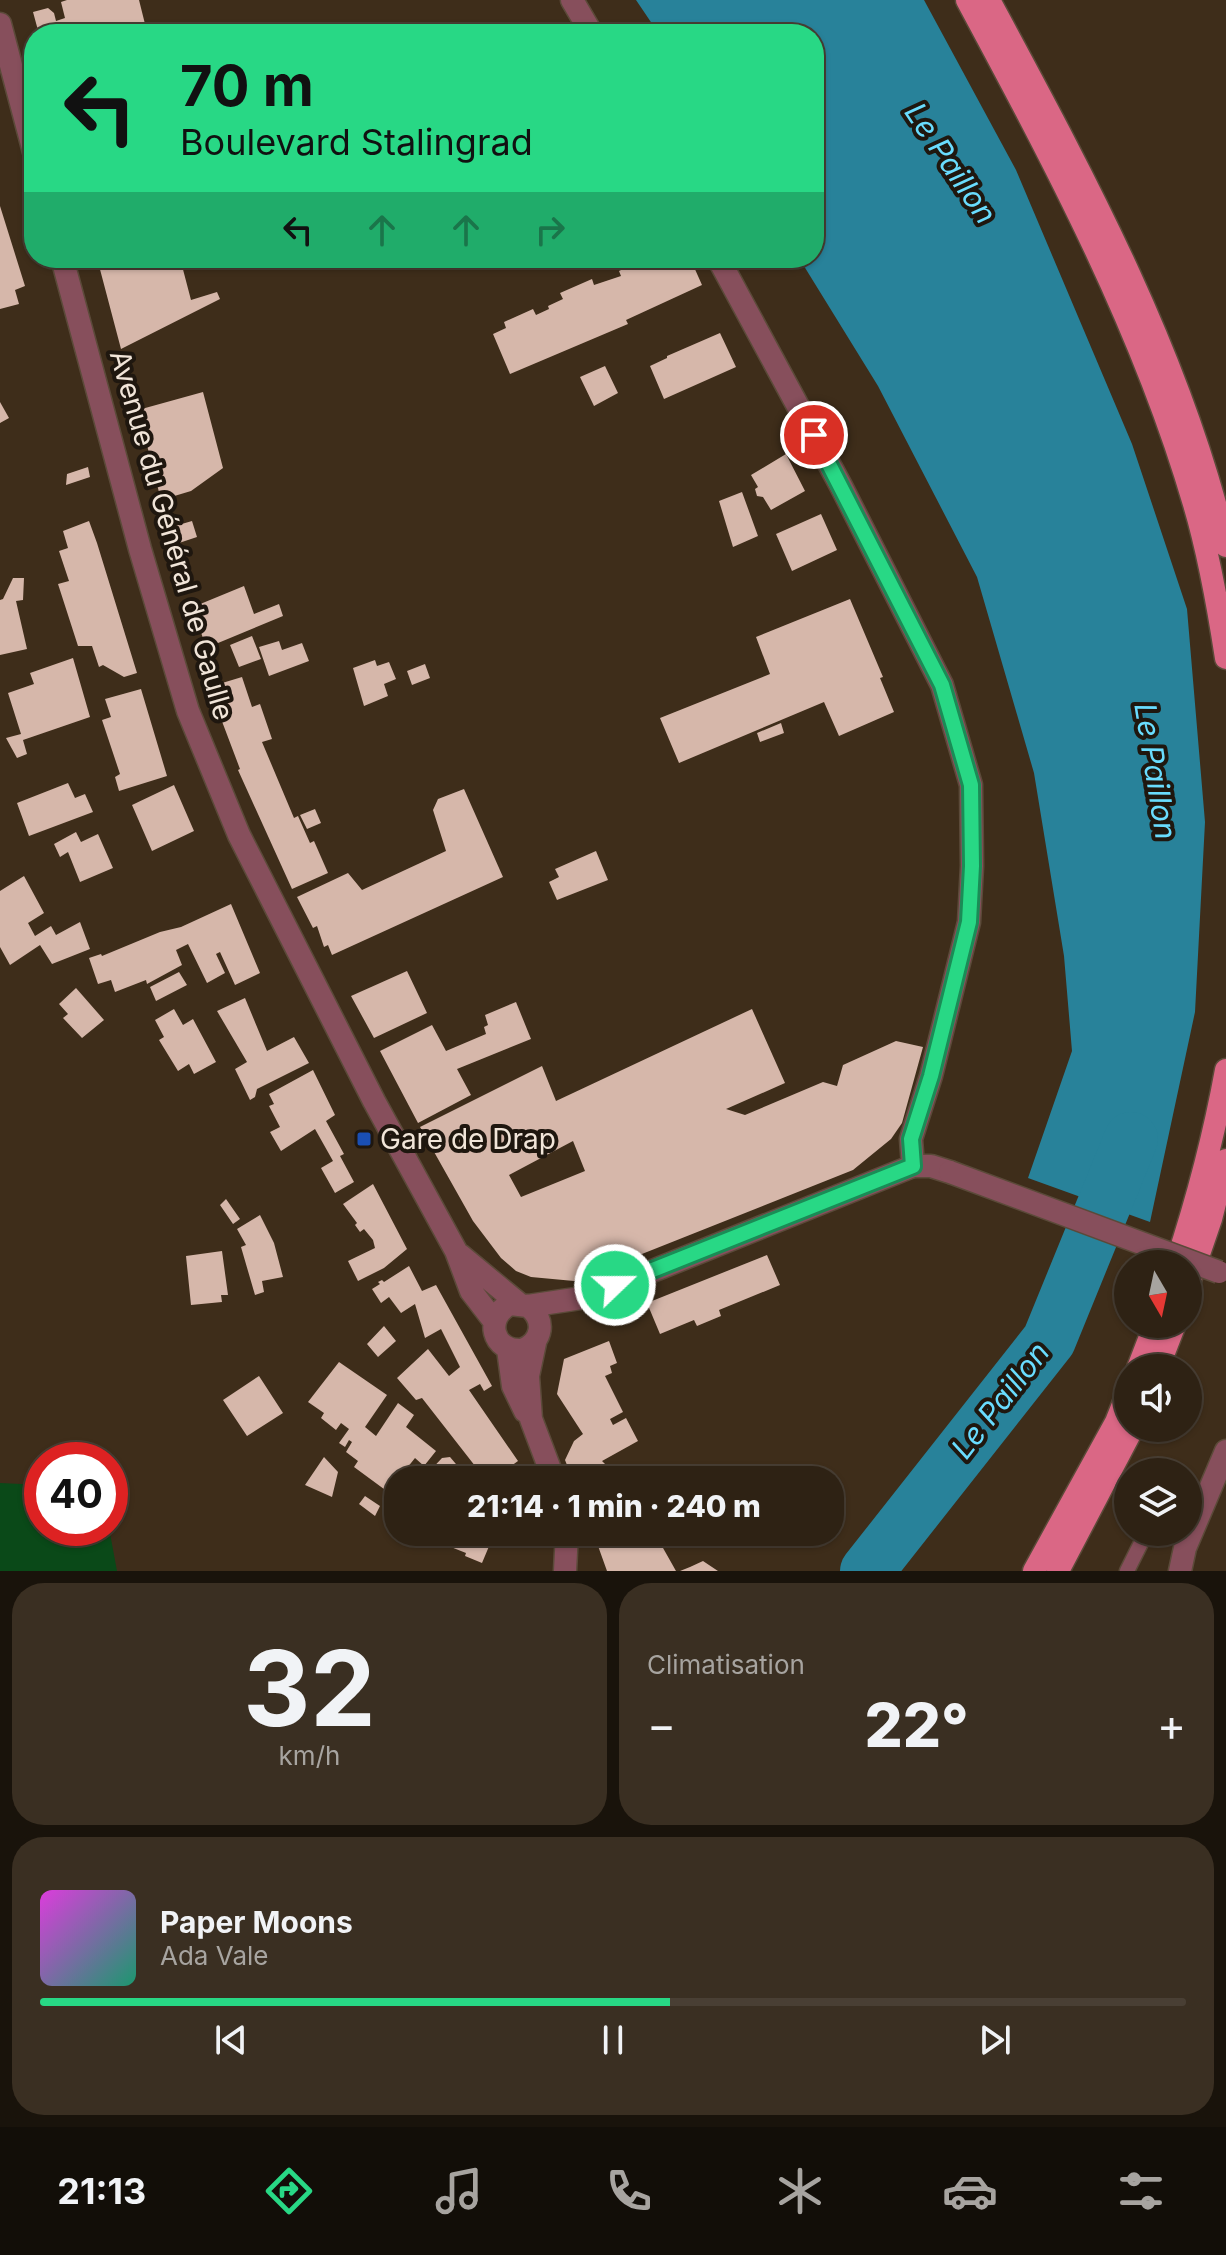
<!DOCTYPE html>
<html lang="fr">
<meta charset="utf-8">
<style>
body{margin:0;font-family:Inter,sans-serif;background:#3a2f22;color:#f1f3f6;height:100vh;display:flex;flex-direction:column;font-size:30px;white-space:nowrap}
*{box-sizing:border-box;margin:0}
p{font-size:26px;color:#a7a4a0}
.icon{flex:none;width:44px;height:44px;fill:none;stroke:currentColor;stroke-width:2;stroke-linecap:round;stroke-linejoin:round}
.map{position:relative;height:1571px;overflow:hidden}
.drawer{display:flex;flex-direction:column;gap:12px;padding:12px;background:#19130b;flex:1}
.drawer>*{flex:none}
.guide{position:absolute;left:24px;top:24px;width:800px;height:244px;border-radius:32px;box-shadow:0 2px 6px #0004,0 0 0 2px #493f34;background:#28d885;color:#111;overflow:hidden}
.needle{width:52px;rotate:171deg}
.buttons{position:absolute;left:1114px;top:1250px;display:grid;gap:16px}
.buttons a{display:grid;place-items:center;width:88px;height:88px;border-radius:50%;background:#2e2214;box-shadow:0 2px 6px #0004,0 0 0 2px #493f34;font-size:40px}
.speed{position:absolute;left:24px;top:1442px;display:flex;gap:16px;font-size:40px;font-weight:700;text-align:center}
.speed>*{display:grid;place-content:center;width:104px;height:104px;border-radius:50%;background:#2e2214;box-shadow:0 2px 6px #0004,0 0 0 2px #493f34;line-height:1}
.speed .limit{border:12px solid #d22;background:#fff;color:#111}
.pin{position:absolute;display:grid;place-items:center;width:68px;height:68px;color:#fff;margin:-34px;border:4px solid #fff;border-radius:50%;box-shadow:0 2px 8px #0007}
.me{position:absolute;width:88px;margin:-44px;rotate:68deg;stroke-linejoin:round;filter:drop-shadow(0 0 6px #0008)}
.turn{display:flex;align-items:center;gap:28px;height:168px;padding:0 24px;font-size:36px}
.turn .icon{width:104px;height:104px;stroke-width:2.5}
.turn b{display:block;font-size:56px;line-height:68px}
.lanes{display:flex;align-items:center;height:76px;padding:0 24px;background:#0003;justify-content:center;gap:40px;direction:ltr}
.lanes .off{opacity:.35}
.big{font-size:60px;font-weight:800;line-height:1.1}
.drawer .widget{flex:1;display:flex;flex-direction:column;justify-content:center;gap:12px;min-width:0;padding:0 28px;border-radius:32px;background:#3a2f22}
.drawer .dial{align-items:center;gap:0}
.dial b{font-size:104px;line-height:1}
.song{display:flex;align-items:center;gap:24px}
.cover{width:96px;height:96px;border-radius:12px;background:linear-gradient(135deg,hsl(300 70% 55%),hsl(160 70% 35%))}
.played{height:8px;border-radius:4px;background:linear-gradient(90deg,#28d885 55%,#493f34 55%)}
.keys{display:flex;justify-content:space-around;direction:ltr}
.heat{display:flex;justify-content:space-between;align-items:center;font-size:44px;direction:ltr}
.drawer .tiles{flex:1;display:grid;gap:12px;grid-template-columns:1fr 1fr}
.widget:last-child{grid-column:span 2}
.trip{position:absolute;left:384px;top:1466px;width:460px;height:80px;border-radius:32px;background:#2e2214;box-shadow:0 2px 6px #0004,0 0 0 2px #493f34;font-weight:800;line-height:80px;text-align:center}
.tabs{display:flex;height:128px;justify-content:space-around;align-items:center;background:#120e08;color:#a7a4a0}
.tabs .icon{width:56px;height:56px}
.tabs .on{color:#28d885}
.tabs b{font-size:36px;color:#f1f3f6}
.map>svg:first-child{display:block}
.green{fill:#0a4918}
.water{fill:#28829a}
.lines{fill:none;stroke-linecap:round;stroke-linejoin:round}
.river{stroke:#28829a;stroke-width:54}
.building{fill:#d6b7aa;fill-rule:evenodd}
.service-casing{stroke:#5b4a39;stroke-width:17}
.minor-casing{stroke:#5b4a39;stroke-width:25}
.tertiary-casing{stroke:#5b4a39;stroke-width:25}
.primary-casing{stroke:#5b4a39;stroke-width:25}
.service{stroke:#874f5c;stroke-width:14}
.minor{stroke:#874f5c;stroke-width:22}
.tertiary{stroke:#874f5c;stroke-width:22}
.primary{stroke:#da6785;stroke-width:22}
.tertiary-bridge-casing{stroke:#5b4a39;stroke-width:25;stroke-linecap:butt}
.tertiary-bridge{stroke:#874f5c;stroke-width:22}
.route-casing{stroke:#1a8c56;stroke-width:20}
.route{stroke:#28d885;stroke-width:14}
.transit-dot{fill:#1a4fb4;stroke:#1f170f;stroke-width:3}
.labels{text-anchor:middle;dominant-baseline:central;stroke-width:8;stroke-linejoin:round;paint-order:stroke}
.street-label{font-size:28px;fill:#f1e5d9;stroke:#1f170f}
.poi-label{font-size:28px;fill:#f1e5d9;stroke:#1f170f;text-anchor:start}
.water-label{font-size:30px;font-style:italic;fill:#69dcfe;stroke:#1f170f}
</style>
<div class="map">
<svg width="1226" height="1571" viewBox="0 0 1226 1571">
<rect width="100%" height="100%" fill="#3e2d1a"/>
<!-- green -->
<path class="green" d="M0 1483 42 1485V1528H109L117 1571H0Z"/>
<!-- water -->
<path class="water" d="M636 0H924L1016 170 1132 444 1187 609 1205 822 1195 1012 1150 1222 1028 1178 1072 1051 1064 956 1034 773 977 577 878 386 799 258H814V34H659Z"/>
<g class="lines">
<!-- river -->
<path class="river" d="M867 1571 1049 1340 1131 1139"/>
</g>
<!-- building -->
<path class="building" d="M67 0H139L145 24 122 34H112L111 29H102L99 34H39L33 12 48 8 54 13 56 21 65 18 61 2Z
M0 206 25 286 15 290 19 304 0 309Z
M97 258H180L191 300 217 292 220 299 121 349Z
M646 258H651L652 262 662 258H690L702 285 626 320 628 324 510 374 493 334 506 328 504 322 533 309 536 315 549 309 548 306 563 299 560 293 592 279 594 285 621 276 619 271Z
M720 333 736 367 664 399 650 366 667 358V356Z
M605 366 618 393 594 406 580 377Z
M203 392 223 468 191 491 161 500 138 410Z
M0 402 9 418 0 423Z
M786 454 805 491 771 510 763 497 757 496 755 489 758 487 751 475Z
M88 467 90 477 66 485 67 474Z
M742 492 758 536 733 547 719 501Z
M821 514 837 550 792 571 776 534Z
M89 521 97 543 137 673 124 677 103 665 99 667 92 646H78L58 584 69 581 59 551 68 548 63 531Z
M192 521 197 537 173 545 168 528Z
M13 578H24L23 600 16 601 27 649 0 655V600L3 599Z
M244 586 254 614 279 604 283 616 206 648 193 607Z
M850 599 883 677 880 678 894 712 839 736 824 702 679 763 660 718 770 674 756 637Z
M252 636 261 659 239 667 230 645Z
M279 641 282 650 302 643 309 661 269 676 259 647Z
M73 658 90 717 23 740 27 754 17 758 6 738 21 734 8 693 34 684 30 673Z
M375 660 377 666 389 662 396 679 384 684 388 696 364 706 353 668Z
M425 664 430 678 412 685 407 671Z
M242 677 252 707 260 704 272 739 262 742 294 818 298 816 310 843 314 841 328 873 292 889 238 770 240 769 209 687Z
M141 689 167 776 119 791 115 777 120 774 102 720 111 717 105 699Z
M781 723 784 733 760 742 757 733Z
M68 783 75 798 85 794 93 812 29 836 17 803Z
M174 785 194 831 152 851 132 805Z
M464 789 503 877 332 955 328 945 324 947 317 926 313 928 297 897 348 873 362 890 446 851 433 810 438 799Z
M315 809 321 823 307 829 300 815Z
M76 832 81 842 98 834 113 868 80 882 68 852 60 857 54 844Z
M596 851 608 880 557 900 549 882 559 877 555 869Z
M24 876 44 913 28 923 35 936 51 926 56 935 80 922 90 949 52 964 40 945 10 965 0 947V891Z
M231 904 260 973 235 985 220 952 216 954 225 973 207 983 188 944 176 950 182 965 147 984 146 980 115 992 111 980 98 984 89 958 101 954 102 956 160 932 181 927Z
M407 971 427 1013 374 1038 351 996Z
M179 972 187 985 156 1001 150 987Z
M76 988 104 1020 82 1038 63 1018 68 1014 59 1004Z
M245 998 267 1051 294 1037 309 1063 257 1089 255 1097 250 1100 235 1069 247 1062 217 1011Z
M516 1002 531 1039 457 1069 471 1095 418 1123 380 1051 432 1025 446 1051 486 1034 484 1027 488 1025 485 1015Z
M174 1009 183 1025 193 1019 216 1062 194 1074 189 1064 178 1071 159 1040 164 1037 155 1020Z
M752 1009 785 1083 726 1109 745 1115 823 1082 837 1086 843 1065 896 1041 923 1047 902 1123 891 1139 853 1170 574 1281 531 1277 516 1271 501 1258 473 1221 420 1127 542 1066 556 1101ZM573 1141 585 1171 521 1197 509 1175Z
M313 1070 335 1115 326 1121 344 1154 340 1156 354 1182 335 1193 321 1168 333 1161 315 1129 281 1151 270 1132 280 1127 269 1106 274 1104 269 1094Z
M373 1184 407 1249 384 1268 358 1281 348 1261 375 1248 373 1240 364 1229 360 1232 355 1225 357 1223 343 1204Z
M226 1199 240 1219 233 1224 220 1205Z
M260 1215 274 1243 283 1277 262 1281 264 1292 255 1295 241 1247 246 1245 237 1229Z
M222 1251 228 1295H221L222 1302 191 1305 186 1256Z
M767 1255 780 1285 719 1310 721 1316 697 1326 694 1320 660 1334 647 1303Z
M409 1266 422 1291 436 1285 492 1386 484 1391 480 1384 469 1390 518 1461 492 1480H486L422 1398 416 1400 397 1378 428 1349 449 1376 460 1367 441 1329 425 1338 415 1304 401 1313 389 1297 381 1303 372 1289 380 1284 378 1282 382 1280 384 1282Z
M384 1326 396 1341 378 1357 367 1344Z
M609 1341 617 1363 610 1366 612 1373 605 1376 623 1412 610 1419 613 1425 626 1418 638 1441 602 1461 621 1480H573L565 1460 574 1441 583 1434 557 1394 564 1359Z
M339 1362 387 1395 365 1427 376 1436 398 1403 414 1415 406 1427 436 1451 424 1466 415 1458 407 1468 421 1480 399 1478 388 1492 354 1467 358 1461 346 1452 352 1442 349 1440 345 1447 339 1443 349 1429 341 1423 336 1430 321 1418 324 1413 308 1402Z
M259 1376 283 1413 247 1436 223 1400Z
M324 1457 338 1472 332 1497 305 1485Z
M450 1457 461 1470 452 1480H429L425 1476 442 1458Z
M365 1496 380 1506 375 1516 359 1504Z
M413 1532H495L482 1563 465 1556 466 1553Z
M593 1532H654L676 1571H607Z
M703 1561 718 1571H680L690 1567Z"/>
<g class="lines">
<!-- service casing -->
<g class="service-casing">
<path id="service" d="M1127 1571 1143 1539 1153 1532"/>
</g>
<!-- minor casing -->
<g class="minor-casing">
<path id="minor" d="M572 0 592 34
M718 258 841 486 942 685 971 785 972 866 969 922 931 1076 911 1139 913 1166"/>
</g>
<!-- tertiary casing -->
<g class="tertiary-casing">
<path id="tertiary" d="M0 24 34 152
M62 258 140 549 188 711 239 835 374 1101 456 1251 471 1291 494 1321
M460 1255 518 1303
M528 1306C546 1319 543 1342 522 1350 492 1352 484 1317 510 1304L528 1306 588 1297 913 1166H931L950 1172
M535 1343 528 1376 531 1419 554 1480
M508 1349 513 1386 525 1411
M565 1571 567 1532
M1180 1571 1185 1548 1226 1451"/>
</g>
<!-- primary casing -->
<g class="primary-casing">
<path id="primary" d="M967 0C1054 162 1142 326 1194 504 1209 554 1218 606 1226 658
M989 0C1083 175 1180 352 1226 546
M1176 1264C1197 1200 1214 1136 1226 1070
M1188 1286 1211 1219 1226 1160
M1138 1368 1155 1324
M1158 1368 1175 1324
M1034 1571 1116 1422 1128 1392
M1058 1571 1133 1428"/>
</g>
<!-- service -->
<use href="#service" class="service"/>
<!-- minor -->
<use href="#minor" class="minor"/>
<!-- tertiary -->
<use href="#tertiary" class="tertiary"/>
<!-- primary -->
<use href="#primary" class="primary"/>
<!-- tertiary-bridge casing -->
<g class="tertiary-bridge-casing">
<path id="tertiary-bridge" d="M950 1172 1219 1272"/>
</g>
<!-- tertiary-bridge -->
<use href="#tertiary-bridge" class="tertiary-bridge"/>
</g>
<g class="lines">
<!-- route casing -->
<g class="route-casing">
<path id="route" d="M615 1285 913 1166 911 1139 931 1076 969 922 972 866 971 785 942 685 814 435"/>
</g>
<!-- route -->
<use href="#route" class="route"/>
</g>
<!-- markers -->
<rect class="transit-dot" x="356" y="1131" width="16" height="16" rx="4"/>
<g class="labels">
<!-- street labels -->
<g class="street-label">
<text transform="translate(172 535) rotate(74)">Avenue du Général de Gaulle</text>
</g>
<!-- poi labels -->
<g class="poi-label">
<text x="380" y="1139">Gare de Drap</text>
</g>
<!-- water labels -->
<g class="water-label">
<text transform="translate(951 163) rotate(56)">Le Paillon</text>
<text transform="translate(1156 771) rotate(81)">Le Paillon</text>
<text transform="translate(1000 1400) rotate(-52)">Le Paillon</text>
</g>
</g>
</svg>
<div class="buttons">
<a><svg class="needle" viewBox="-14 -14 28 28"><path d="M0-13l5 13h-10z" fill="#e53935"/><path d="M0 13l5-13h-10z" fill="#a7a4a0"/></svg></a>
<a><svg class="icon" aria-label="sound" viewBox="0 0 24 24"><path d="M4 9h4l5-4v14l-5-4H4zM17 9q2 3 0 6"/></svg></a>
<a><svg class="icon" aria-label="layers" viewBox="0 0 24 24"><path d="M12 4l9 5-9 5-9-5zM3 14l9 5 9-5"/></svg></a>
</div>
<div class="speed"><div class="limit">40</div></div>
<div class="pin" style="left:814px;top:435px;background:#d93025"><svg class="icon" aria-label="arrive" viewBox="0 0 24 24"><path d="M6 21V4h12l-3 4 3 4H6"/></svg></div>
<svg class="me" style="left:615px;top:1285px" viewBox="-20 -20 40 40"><circle r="17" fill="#28d885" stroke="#fff" stroke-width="3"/><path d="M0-11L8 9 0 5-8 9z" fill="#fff"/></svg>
<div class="trip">21:14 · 1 min · 240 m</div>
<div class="guide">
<div class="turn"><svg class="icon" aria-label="left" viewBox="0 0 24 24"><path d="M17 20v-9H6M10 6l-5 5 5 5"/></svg><div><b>70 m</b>Boulevard Stalingrad</div></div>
<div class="lanes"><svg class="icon" aria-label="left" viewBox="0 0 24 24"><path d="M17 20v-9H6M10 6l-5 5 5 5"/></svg><svg class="icon off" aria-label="ahead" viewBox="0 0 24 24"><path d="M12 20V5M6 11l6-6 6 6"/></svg><svg class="icon off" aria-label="ahead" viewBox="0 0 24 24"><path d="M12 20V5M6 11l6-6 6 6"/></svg><svg class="icon off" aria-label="right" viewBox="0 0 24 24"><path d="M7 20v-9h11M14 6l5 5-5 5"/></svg></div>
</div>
</div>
<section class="drawer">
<div class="tiles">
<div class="widget dial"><b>32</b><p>km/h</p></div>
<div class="widget"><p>Climatisation</p>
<div class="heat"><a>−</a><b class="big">22°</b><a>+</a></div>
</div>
<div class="widget">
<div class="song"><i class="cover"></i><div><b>Paper Moons</b><p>Ada Vale</p></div></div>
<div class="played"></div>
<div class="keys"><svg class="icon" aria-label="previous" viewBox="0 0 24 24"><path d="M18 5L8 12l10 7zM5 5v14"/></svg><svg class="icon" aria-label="pause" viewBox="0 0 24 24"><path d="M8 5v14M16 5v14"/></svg><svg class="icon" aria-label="next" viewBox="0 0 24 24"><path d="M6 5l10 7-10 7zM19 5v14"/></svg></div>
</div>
</div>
</section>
<nav class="tabs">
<b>21:13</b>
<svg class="icon on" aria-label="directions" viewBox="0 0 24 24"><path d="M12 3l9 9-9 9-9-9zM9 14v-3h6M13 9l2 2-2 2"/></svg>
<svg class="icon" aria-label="music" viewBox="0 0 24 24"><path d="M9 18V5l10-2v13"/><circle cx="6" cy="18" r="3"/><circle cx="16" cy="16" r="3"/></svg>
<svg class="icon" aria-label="phone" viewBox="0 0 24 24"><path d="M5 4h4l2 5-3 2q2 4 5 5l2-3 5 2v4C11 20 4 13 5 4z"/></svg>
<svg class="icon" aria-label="climate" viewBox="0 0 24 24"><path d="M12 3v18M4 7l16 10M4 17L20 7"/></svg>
<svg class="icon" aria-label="car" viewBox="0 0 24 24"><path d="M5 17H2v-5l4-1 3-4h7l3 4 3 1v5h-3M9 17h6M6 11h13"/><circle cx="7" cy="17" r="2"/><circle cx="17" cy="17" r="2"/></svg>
<svg class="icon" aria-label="filters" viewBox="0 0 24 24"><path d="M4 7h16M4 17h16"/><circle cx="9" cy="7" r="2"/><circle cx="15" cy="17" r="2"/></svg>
</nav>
